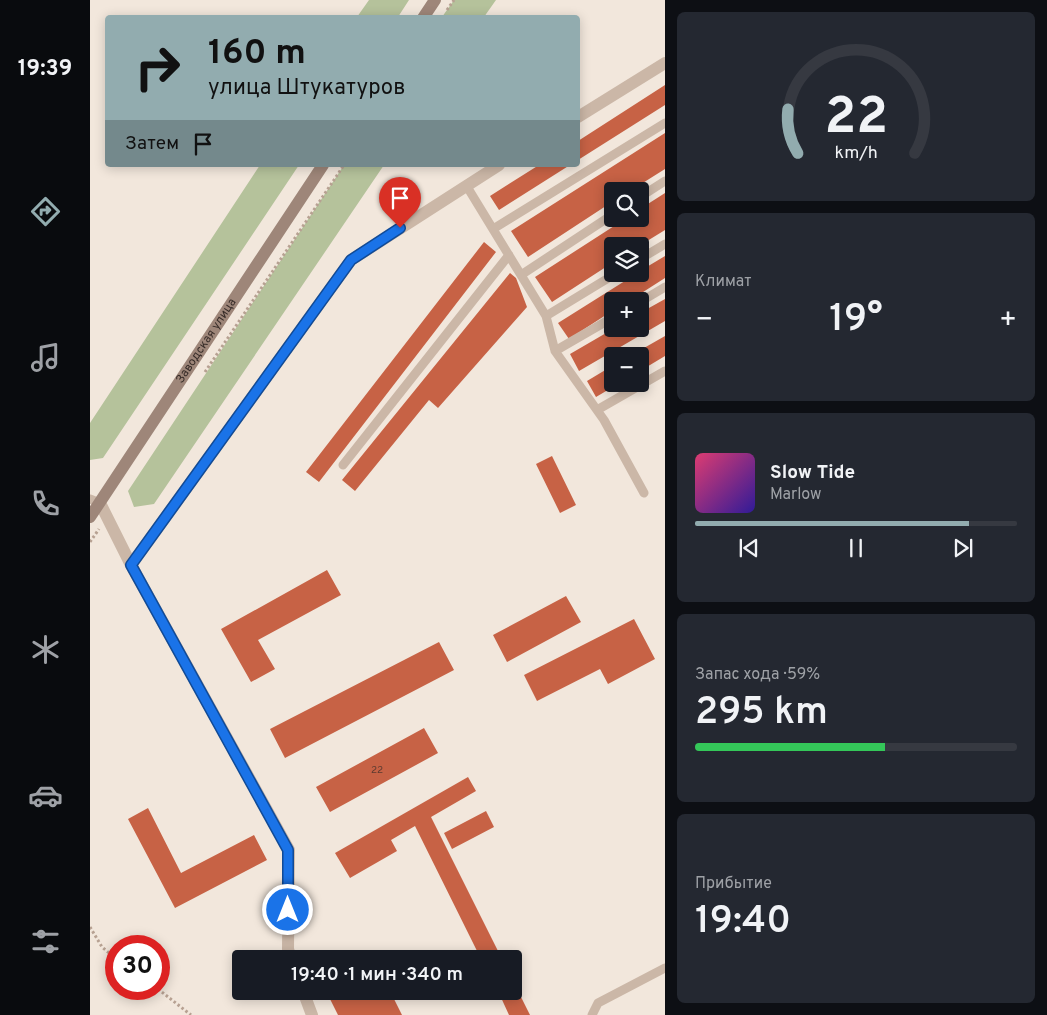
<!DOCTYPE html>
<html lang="ru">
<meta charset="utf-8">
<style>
body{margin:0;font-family:Overpass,sans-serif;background:#242831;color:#f1f3f6;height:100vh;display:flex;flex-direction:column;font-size:19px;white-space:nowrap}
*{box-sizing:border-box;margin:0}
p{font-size:16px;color:#9ea1a6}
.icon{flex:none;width:28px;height:28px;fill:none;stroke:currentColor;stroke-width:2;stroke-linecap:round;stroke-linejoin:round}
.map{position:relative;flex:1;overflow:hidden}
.side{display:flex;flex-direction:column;gap:12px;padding:12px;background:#0d0f14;width:382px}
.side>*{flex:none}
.top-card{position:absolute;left:15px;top:15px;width:475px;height:152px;border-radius:5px;box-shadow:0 2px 12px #0003;background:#92acaf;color:#111;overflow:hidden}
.fabs{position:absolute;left:514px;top:182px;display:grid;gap:10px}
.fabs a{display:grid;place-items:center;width:45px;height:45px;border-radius:5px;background:#171b24;box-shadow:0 2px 12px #0003;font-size:25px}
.speed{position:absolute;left:15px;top:935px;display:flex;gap:10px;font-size:25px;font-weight:700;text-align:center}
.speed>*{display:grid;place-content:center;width:65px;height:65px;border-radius:50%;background:#171b24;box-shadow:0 2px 12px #0003;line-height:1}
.speed .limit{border:8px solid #d22;background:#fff;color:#111}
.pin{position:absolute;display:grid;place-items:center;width:42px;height:42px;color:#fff;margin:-51px -21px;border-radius:50% 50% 50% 0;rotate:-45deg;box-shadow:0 0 5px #0007}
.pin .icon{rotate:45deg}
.me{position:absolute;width:55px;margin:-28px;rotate:0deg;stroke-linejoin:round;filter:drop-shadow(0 0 4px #0008)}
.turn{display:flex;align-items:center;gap:18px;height:105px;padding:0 20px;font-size:22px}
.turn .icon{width:65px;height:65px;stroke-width:2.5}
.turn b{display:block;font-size:35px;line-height:42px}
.then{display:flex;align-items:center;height:48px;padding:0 20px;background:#0003;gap:10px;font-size:19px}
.big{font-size:38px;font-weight:600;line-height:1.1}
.side .card{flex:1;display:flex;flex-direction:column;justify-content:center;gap:8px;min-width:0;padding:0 18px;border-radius:8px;background:#242831}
.side .dial{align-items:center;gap:0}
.dial svg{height:130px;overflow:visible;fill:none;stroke:#363941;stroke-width:7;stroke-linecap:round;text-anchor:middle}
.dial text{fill:#f1f3f6;stroke:none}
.song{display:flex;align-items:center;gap:15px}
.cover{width:60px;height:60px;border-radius:8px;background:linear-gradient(135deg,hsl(340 70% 55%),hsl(250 70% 35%))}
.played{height:5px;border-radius:2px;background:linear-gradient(90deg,#92acaf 85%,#363941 85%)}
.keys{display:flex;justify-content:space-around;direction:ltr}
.heat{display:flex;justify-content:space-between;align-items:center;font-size:28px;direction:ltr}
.charge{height:8px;border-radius:4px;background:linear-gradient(90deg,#34c759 59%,#363941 0)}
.trip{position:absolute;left:142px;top:950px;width:290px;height:50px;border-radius:5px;background:#171b24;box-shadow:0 2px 12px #0003;font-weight:600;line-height:50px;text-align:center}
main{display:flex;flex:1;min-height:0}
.dock{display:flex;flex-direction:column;width:90px;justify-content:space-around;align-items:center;background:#090b0e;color:#9ea1a6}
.dock .icon{width:35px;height:35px}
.dock .on{color:#92acaf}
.dock b{font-size:22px;color:#f1f3f6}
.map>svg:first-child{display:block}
.green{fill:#b5c29b}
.building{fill:#c76245}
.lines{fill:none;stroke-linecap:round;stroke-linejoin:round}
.path{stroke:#b7a192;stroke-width:3;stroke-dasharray:2.5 2.5;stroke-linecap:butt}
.lane{stroke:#cbb7a7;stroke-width:9}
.street{stroke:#cbb7a7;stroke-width:12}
.secondary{stroke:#9e8679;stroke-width:12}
.route-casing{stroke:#114b97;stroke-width:12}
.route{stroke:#1a73e8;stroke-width:9}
.labels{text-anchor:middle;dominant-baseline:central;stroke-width:4;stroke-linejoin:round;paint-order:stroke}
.number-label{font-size:10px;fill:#5b3a2f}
.street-label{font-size:12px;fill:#372c28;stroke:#faf1e8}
</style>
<main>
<nav class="dock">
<b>19:39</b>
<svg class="icon on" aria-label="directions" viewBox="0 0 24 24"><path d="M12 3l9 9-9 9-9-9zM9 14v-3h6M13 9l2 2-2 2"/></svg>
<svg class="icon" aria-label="music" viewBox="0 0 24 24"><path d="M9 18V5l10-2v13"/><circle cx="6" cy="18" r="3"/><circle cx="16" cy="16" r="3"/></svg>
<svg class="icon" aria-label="phone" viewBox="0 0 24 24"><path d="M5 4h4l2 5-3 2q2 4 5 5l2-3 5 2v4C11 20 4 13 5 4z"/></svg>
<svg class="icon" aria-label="climate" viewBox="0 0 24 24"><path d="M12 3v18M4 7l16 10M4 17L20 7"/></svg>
<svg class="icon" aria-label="car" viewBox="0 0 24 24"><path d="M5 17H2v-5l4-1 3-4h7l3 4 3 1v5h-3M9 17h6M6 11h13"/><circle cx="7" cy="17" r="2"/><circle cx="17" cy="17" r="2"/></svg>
<svg class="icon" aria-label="filters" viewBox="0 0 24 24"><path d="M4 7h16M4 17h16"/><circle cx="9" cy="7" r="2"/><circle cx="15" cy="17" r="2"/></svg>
</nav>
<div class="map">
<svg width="575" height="1015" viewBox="0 0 575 1015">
<rect width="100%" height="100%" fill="#f2e7dc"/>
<!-- green -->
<path class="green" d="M279 0H319L308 17H267Z
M364 0H406L394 17H352Z
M170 165H209L13 458 0 460V423Z
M254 165H294L64 504 44 507 38 491Z"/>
<!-- building -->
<path class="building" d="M575 85V105L488 160V141Z
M575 133V169L540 191H522V202L438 257 421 231Z
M449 165H480L409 210 400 196Z
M575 193V230L549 246H522V263L462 302 445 277 535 219H550V209Z
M394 242 406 252 229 482 216 472Z
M575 256V278L539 301H522V311L479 339 468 323 546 274H550V271Z
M420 273 426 278 437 307 348 408 339 400 265 491 252 480Z
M575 299V321L489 371 480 354 523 329H550V313Z
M575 336V356L550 371V356H540Z
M522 366V384H528L506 397 497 381Z
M462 456 486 505 470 513 446 464Z
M237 570 251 595 168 640 185 669 161 682 131 629Z
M476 596 491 622 417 662 403 635Z
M544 619 565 659 518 684 510 669 447 701 434 675Z
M349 642 364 670 195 758 180 729Z
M334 728 348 753 240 812 226 787Z
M378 777 386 791 341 817 412 959H391L325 826 301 840 307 851 260 878 245 853Z
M58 808 91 873 164 835 177 860 85 908 38 819Z
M396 811 404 827 362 849 354 833Z
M424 983 440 1015H419L408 991H424Z
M236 991H300L312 1015H248Z"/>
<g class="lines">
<!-- path -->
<path class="path" d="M357 10 364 0
M115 372 254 165
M0 542 9 529
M0 927 12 947 26 959
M68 989 101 1015"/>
<!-- lane -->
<path class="lane" d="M376 185 456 316 465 351 514 420 554 493
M550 197 575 181
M403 229 575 123
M550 259 575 244
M431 275 522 215
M550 302 575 287
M456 316 525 274
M465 351 522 318
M507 410 575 371
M253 465 419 255
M0 499 10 503
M502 1015 508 1003 575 968"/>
<!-- street -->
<path class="street" d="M488 117 575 63
M10 503 41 565 199 850 198 949 201 959
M41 565 261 260 409 165
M213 991 222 1015"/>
<!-- secondary -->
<g class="secondary">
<path d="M333 18 345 0"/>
<path id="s1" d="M0 517 233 165"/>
</g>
</g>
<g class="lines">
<!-- route casing -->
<g class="route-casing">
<path id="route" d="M198 910V850L41 565 261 260 310 228"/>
</g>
<!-- route -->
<use href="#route" class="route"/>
</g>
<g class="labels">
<!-- number labels -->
<g class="number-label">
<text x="287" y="770">22</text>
</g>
<!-- street labels -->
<g class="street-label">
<text stroke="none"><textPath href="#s1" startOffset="211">Заводская улица</textPath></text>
</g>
</g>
</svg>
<div class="fabs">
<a><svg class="icon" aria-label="search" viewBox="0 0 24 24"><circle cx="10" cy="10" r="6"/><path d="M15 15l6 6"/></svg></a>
<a><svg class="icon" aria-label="layers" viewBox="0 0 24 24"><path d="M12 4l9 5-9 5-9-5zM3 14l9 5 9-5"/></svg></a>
<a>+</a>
<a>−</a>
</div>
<div class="speed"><div class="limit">30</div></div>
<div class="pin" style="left:310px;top:228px;background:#d93025"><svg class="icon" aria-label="arrive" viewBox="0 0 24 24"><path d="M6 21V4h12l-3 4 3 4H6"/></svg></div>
<svg class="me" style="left:198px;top:910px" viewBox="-20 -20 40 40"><circle r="17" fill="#1a73e8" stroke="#fff" stroke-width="3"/><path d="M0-11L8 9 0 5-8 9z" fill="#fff"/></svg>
<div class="trip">19:40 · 1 мин · 340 m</div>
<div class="top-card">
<div class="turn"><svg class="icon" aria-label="right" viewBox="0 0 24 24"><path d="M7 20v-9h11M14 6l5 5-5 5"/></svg><div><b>160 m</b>улица Штукатуров</div></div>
<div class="then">Затем<svg class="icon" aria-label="arrive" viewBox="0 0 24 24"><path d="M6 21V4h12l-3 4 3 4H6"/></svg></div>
</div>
</div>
<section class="side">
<div class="card dial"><svg viewBox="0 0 100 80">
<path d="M14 69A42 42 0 1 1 86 69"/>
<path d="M14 69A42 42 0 0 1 8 42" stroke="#92acaf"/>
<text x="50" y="56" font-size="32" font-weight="700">22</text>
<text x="50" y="72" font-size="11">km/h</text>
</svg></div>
<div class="card"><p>Климат</p>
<div class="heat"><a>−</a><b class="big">19°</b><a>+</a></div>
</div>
<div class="card">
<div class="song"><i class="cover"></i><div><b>Slow Tide</b><p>Marlow</p></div></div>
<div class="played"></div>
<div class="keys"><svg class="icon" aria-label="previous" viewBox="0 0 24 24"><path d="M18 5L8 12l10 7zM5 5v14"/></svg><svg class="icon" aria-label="pause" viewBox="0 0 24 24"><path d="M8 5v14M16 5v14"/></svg><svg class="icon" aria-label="next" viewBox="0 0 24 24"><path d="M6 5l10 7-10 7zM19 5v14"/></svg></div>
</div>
<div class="card"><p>Запас хода · 59%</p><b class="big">295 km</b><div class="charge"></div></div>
<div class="card"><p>Прибытие</p><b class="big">19:40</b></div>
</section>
</main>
